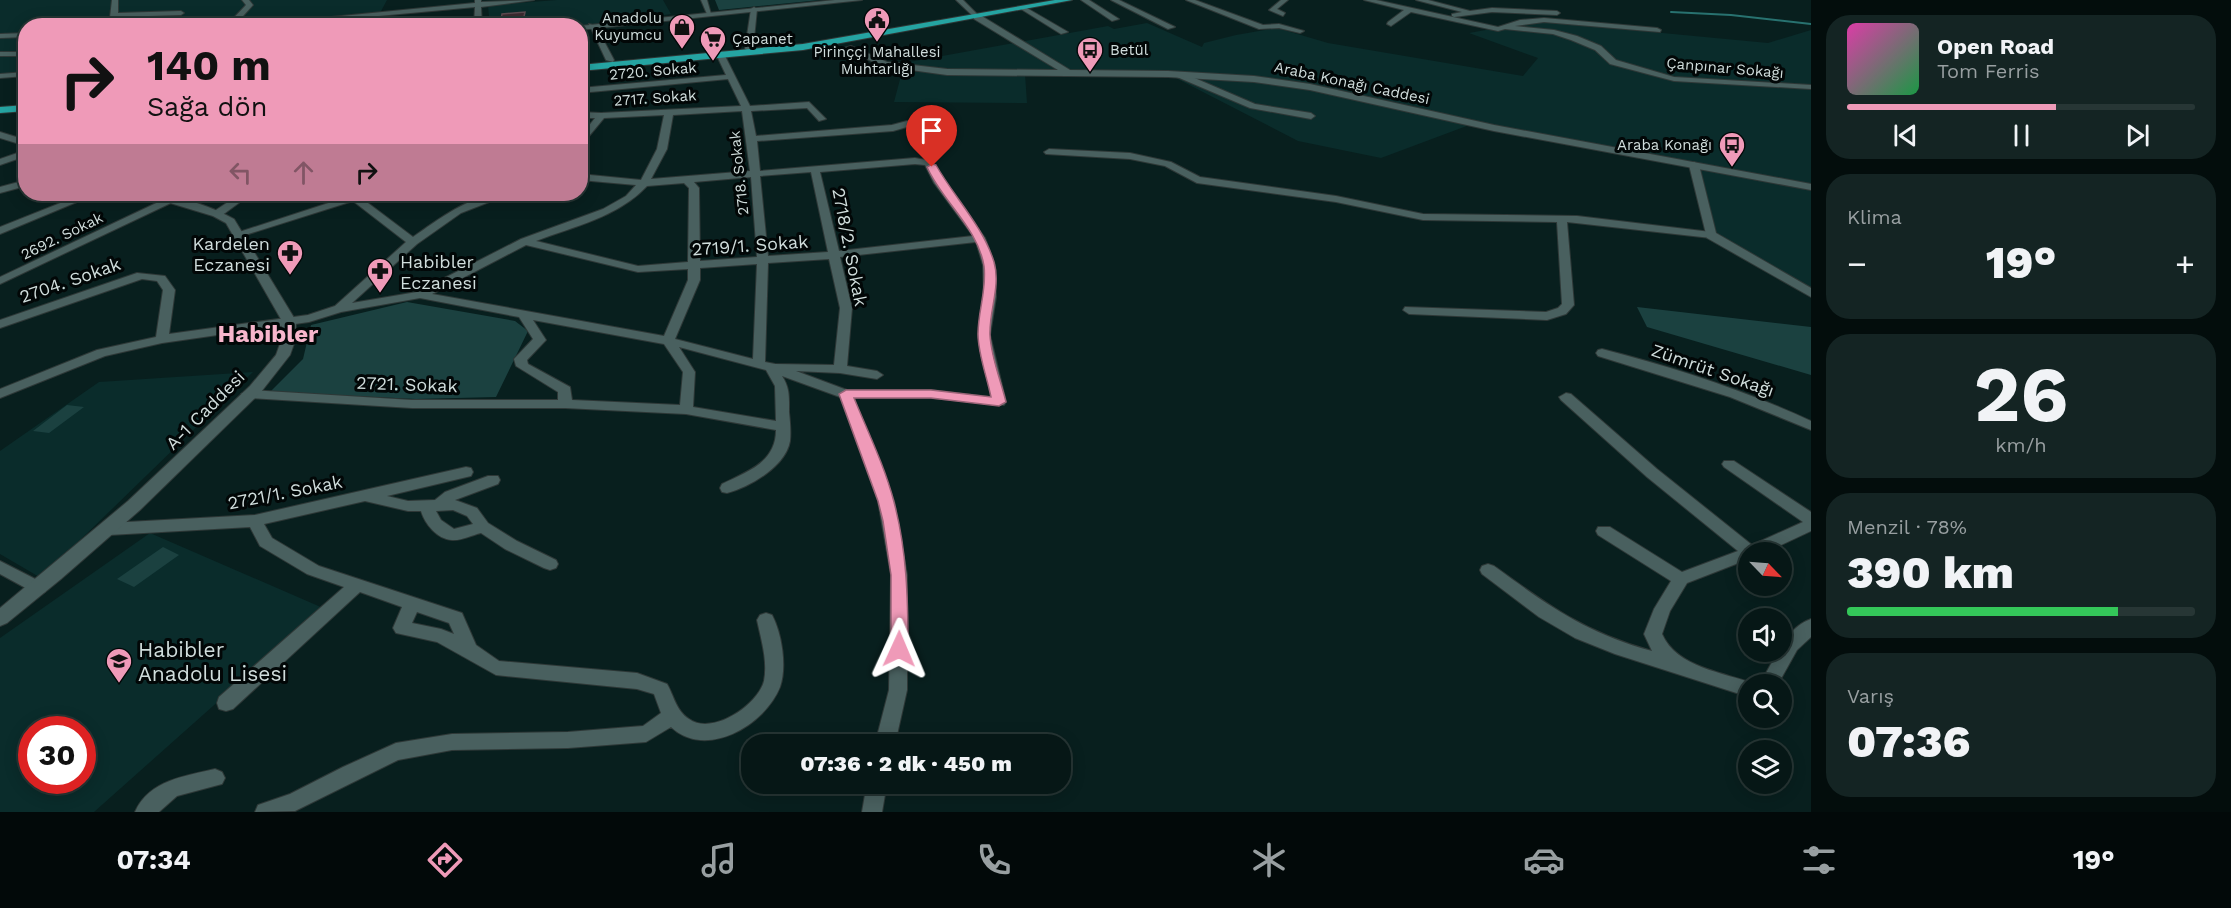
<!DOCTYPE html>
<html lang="tr">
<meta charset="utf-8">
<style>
body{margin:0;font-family:"Work Sans",sans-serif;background:#142423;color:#f1f3f6;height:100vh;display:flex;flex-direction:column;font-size:22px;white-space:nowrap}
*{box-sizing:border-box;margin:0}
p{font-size:20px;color:#989fa1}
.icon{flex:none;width:33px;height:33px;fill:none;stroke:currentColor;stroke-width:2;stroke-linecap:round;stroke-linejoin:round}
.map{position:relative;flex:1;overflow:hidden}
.drawer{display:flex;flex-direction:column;gap:15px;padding:15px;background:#030d0c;width:420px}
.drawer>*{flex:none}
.guide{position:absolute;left:18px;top:18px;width:570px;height:183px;border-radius:24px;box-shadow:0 3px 15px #0003,0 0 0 2px #273635;background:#ef9ab8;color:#111;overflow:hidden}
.needle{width:39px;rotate:115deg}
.buttons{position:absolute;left:1738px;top:542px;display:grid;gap:12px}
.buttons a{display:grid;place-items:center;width:54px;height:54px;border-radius:50%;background:#061716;box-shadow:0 3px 15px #0003,0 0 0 2px #273635;font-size:30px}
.speed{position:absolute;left:18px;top:716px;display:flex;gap:12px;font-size:30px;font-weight:700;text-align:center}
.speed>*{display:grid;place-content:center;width:78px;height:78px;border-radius:50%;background:#061716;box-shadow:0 3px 15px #0003,0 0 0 2px #273635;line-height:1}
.speed .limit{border:9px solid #d22;background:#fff;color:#111}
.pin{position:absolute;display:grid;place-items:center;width:51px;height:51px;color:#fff;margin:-62px -26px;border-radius:50% 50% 50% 0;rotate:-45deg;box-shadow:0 0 6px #0007}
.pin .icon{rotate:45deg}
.me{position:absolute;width:66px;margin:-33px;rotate:1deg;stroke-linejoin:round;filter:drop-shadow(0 0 4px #0008)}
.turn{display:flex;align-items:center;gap:21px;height:126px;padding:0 30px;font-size:27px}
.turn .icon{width:78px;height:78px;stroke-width:2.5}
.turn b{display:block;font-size:42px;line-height:51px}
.lanes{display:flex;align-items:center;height:57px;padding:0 30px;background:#0003;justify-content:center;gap:30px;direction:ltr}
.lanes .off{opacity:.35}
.big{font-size:45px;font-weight:800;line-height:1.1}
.drawer .widget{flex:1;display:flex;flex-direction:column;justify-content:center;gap:9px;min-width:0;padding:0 21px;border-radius:24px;background:#142423}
.drawer .dial{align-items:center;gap:0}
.dial b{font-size:78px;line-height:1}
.song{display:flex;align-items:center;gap:18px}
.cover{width:72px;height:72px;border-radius:9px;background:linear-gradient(135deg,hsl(320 70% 55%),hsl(140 70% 35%))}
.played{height:6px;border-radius:3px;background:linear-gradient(90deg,#ef9ab8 60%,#273635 60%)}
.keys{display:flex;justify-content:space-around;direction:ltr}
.heat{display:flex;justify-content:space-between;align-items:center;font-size:33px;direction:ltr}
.charge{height:9px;border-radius:4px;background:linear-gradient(90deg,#34c759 78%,#273635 0)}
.trip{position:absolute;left:741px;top:734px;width:330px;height:60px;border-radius:24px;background:#061716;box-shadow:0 3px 15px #0003,0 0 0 2px #273635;font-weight:800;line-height:60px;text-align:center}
.tab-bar{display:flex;height:96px;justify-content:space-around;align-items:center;background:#020909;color:#989fa1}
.tab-bar .icon{width:42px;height:42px}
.tab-bar .current{color:#ef9ab8}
.tab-bar b{font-size:27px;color:#f1f3f6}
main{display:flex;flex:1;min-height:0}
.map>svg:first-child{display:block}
.built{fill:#0a2c2b;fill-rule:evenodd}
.green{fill:#1b4140}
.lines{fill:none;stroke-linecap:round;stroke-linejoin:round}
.stream{stroke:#287270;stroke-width:2}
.building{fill:#3c2a30;stroke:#5d4a50;stroke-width:1.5}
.minor-casing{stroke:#2e3837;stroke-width:2}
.tertiary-casing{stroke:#2e3837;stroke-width:2}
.secondary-casing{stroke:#2e3837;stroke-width:2}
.primary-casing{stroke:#2e3837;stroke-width:2}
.minor{fill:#49605f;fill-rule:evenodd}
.tertiary{fill:#49605f;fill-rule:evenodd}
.secondary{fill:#49605f;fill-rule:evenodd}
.primary{fill:#25a4a2;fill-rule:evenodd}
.route{fill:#ef9ab8;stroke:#9b6478;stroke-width:1.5}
.labels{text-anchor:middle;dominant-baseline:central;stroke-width:6;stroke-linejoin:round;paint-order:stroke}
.far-poi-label{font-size:15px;fill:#d0dddc;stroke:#020707;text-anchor:end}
.far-street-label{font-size:15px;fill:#d0dddc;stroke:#020707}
.poi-label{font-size:18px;fill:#d0dddc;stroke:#020707;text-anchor:end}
.street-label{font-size:18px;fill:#d0dddc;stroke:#020707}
.near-poi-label{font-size:21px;fill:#d0dddc;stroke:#020707;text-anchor:start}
.district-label{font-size:24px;font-weight:bold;fill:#f7b6cc;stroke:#020707}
</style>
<main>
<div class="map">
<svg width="1811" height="812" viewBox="0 0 1811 812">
<rect width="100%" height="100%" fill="#081f1e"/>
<!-- built -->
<path class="built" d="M0 0H387L380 13 245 25 26 26 25 73 0 75Z
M557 0H663L671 14 581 26H490L488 6 491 5Z
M1536 21 1768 43 1811 30V293L1711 235 1693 165 1472 124 1381 158 1298 141 1168 74H1025L1027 103 894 102 903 68 898 64 1108 26 1114 29 1147 23 1202 47 1204 43 1236 35 1277 28 1328 43 1523 76 1538 58 1469 33Z
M253 372 41 578 0 554V451L99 382Z
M150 533 323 608 94 812H0V638ZM32 729H82V780H32Z"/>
<!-- green -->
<path class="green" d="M715 0H820L719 10Z
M407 302 515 321 528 331 496 397 416 399 270 392 303 359 311 325Z
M1637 307 1811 327V375L1647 327Z
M67 405 84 407 49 433 33 431Z
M163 547 179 555 134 587 117 579Z"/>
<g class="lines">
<!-- stream -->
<path class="stream" d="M1671 12 1731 15 1811 24"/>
</g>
<!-- building -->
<path class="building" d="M525 12 522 26H500L502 14Z"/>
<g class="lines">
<!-- minor casing -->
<g class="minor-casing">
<path id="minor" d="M112 0H118V13L181 11 184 13 181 15 117 17V26H109Z
M242 0H249L253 5 234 26H226L246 5Z
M475 0H481V2L534 0 481 7 482 26H474L475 7 271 26H239L475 3Z
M701 0H707L711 14H707Z
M956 0H963L979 16V18H975Z
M1081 0H1089L1119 19 1112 21Z
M1111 0H1119L1175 27 1168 29Z
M1186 0H1195L1263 25 1279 24 1304 31 1300 33 1279 28 1259 29Z
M1281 0H1288L1277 9 1285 13 1283 16 1269 10Z
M1364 0H1376L1498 27 1520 20 1544 18 1657 28 1661 30 1660 32 1544 22 1515 26 1554 30 1577 36 1601 46 1616 60 1674 77 1811 85V89L1674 81 1610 64 1595 50 1571 40 1553 34 1505 29 1498 31 1411 12 1391 26 1387 24 1388 22 1404 10Z
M1416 0H1428L1470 11 1492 8 1557 11 1560 13 1557 15 1492 12 1454 17 1452 16V14L1462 12Z
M754 7 757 9 753 49 749 51 745 49 751 9Z
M1021 7H1025L1068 32 1061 34 1021 9Z
M589 24 596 26 614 60 613 62 606 60Z
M26 33V37L0 38V34Z
M0 52H26V56H0Z
M721 54 725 56 750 106 809 102 826 119 819 121 807 108 751 111 756 136 892 125 907 121 941 127 942 129 938 132 907 127 893 131 757 141 760 171 915 158 932 161 944 182 985 238 995 265 996 297 990 335 1006 402 1004 405 931 398H854L894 501 907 575V690L895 744H875L889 690 891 575 878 501 840 397 782 376C790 388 789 398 789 412 790 421 791 432 790 441 786 466 750 487 727 493L722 492 720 488 722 484C746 472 776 463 776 430L686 414 565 408H412L248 398 241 394 248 390 412 400H558V392L516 366 514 359 533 339 519 317 420 298 341 312 309 322 162 343 105 356 0 398V389L97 350 156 337 163 290 157 281 142 279 0 328V320L137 273 165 276 175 290 169 334 308 315 335 306 406 242 353 201 242 236 238 237 233 234 347 197 345 194H356L413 237C439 219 476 190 510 194L461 213 417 244 352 303 417 292 521 239 603 209 626 196 636 185 580 180V174L641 180 657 149 664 115 604 118 580 147V137L595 118H580V112L601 113 741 106 728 79 580 93V88L726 75 717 56ZM742 111 750 171 651 179 667 149 673 115ZM915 164 925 165 934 183 973 236 839 251 820 172ZM811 172 828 252 768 256 760 176ZM751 177 757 257 700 261 699 188 694 182ZM684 183 689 188 688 262 638 266 536 241C575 226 618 217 647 186ZM976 242 983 265 984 297 978 335 991 397 931 390H847L796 371 840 373 877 379 883 375 877 371 847 366 852 308 840 257ZM526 245 638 272 688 269V280L664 336 432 294ZM829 259 840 308 834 365 775 364 765 362 768 263ZM757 264 753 359 675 339 700 280V268ZM533 320 664 344 683 372 680 405 572 400 570 387 528 364 527 360 546 340ZM679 347 766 370 775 386 776 421 693 407 695 372Z
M26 72V76L0 78V74Z
M1177 73H1183L1255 104 1311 113 1315 116 1311 119 1250 108 1177 77Z
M1049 149 1130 153 1171 162 1200 177 1336 196 1423 214 1577 216 1711 232 1716 235 1711 238 1567 222 1574 305 1566 314 1547 320 1409 314 1403 310 1405 307 1546 312 1558 308 1562 304 1557 222 1423 220 1336 202 1197 183 1165 166 1130 159 1046 154 1044 152Z
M26 150V156L0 165V159Z
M26 180V186L0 193V187Z
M83 194H96L0 234V227Z
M240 194H251L221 216H213V212Z
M169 197 173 198V202L0 284V277Z
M1602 349C1673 367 1744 390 1811 421V430L1730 397 1598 356 1596 353 1598 350Z
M1566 393 1571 394 1657 469 1752 545 1803 522 1724 467 1722 464 1724 461H1734L1811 512V531L1766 552H1749V559L1687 583 1670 611 1662 634C1677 668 1723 672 1755 684H1749V697L1615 654 1575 638 1539 617 1482 574 1480 570 1482 566 1488 564 1494 566C1549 606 1584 632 1652 651L1644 634 1654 609 1671 581 1598 535 1596 531 1598 527H1610L1682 572 1738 551 1647 477 1561 400 1559 397Z
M466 467 471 468 473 472 471 476 387 496 408 501 435 500 445 492 488 476H498L500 480 498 484 455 500 477 508 488 523 517 541 556 560 558 564 556 568 550 570 544 568 505 549 481 533C472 535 461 541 452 540 437 539 425 524 421 511H408L365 501 264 524 272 538 319 566 462 613 476 645 499 661 637 673 667 684C674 696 676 711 689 719 712 736 758 705 764 681 768 661 761 639 757 620L760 615 766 613 772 615C782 634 787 667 780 687 765 725 706 760 671 727L646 742 568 748 452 750 398 760 295 811 255 812 258 805 290 794 343 767 396 743 452 734 568 732 643 726 661 713 654 694 637 689 496 675 437 642 396 633 393 628 402 607 360 592 233 709 226 711 219 709 217 703 219 697 344 587 307 574 260 546 250 527 109 535 104 533 101 529 104 525 109 523 255 515ZM453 510 467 516 473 524 454 529 441 520 436 511ZM417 612 449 623 454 634 441 629 412 623Z
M0 561 45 584 47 588 45 592 39 594 33 592 0 574Z
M1811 619V637L1797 650 1778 684H1760L1778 651H1782C1782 638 1799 623 1811 619Z
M215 769 222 772 225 778 222 784 177 796 159 812H135C149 780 185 776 215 769Z
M867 783H887L882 812H862Z"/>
</g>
<!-- tertiary casing -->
<g class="tertiary-casing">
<path id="tertiary" d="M1694 162 1699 165 1716 233 1811 288V297L1707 238 1689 165Z"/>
</g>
<!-- secondary casing -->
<g class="secondary-casing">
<path id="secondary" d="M835 0H862L580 30V26Z
M974 15H980L1070 70 1168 71 1254 76 1310 84 1494 125 1811 184V190L1494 131 1310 90 1254 82 1168 77 947 75 882 66 844 48 851 46 887 62 947 69 1058 70 974 19Z
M0 132 26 140V146L0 138Z
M146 194C174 194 209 205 234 219L296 321 295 341 290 355 261 392 140 510 61 579 7 623 0 626V608L128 501 250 386 276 355 281 341 282 321 226 223 213 216 147 196Z"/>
</g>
<!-- primary casing -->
<g class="primary-casing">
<path id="primary" d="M1055 0H1072L803 50 580 71V65L803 44Z
M26 105V111L0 113V107Z"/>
</g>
<!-- minor -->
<use href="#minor" class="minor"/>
<!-- tertiary -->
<use href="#tertiary" class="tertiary"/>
<!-- secondary -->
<use href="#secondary" class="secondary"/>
<!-- primary -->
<use href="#primary" class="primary"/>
</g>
<!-- route -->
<path class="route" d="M932 164 936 165C954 197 983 226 994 262 1001 286 989 311 990 335 991 357 1001 381 1006 402L999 406 931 398H854C868 432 885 467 894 502 907 551 908 599 908 649L906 654 899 656 893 654 891 649V575L883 521 878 501 839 394 846 390H931L991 397C987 377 978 354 978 334 978 311 987 289 984 266 978 228 942 201 927 167Z"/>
<!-- icons -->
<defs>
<g id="civic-pin" transform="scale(1.35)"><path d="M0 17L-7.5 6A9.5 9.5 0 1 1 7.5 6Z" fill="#ef9ab8" stroke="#020707"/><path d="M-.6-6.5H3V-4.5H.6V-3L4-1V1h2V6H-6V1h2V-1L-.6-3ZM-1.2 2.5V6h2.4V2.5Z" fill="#111"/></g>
<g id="shop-pin" transform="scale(1.35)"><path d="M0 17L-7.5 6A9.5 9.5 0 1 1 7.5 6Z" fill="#ef9ab8" stroke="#020707"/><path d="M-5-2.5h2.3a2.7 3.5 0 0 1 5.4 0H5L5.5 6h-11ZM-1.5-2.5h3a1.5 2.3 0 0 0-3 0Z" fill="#111"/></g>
<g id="supermarket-pin" transform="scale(1.35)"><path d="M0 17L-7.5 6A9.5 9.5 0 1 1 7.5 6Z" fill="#ef9ab8" stroke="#020707"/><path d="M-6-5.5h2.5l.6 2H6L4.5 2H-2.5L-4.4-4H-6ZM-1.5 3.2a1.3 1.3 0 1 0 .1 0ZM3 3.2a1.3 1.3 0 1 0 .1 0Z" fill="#111"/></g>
<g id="bus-pin" transform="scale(1.35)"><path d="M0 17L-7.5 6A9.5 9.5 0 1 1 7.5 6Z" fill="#ef9ab8" stroke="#020707"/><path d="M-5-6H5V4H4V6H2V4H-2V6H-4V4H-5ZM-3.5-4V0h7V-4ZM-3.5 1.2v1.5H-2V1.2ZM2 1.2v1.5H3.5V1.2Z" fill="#111"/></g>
<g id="pharmacy-pin" transform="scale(1.35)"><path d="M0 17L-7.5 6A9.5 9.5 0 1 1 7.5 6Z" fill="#ef9ab8" stroke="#020707"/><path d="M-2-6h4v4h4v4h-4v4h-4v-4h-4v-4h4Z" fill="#111"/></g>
<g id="school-pin" transform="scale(1.35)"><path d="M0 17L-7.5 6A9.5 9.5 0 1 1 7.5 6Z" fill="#ef9ab8" stroke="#020707"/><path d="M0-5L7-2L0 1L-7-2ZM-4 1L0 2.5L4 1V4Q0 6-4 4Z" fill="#111"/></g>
</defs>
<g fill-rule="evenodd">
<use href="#civic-pin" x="877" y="20"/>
<use href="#shop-pin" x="682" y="27"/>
<use href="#supermarket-pin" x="713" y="39"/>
<use href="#bus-pin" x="1090" y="50"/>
<use href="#bus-pin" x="1732" y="145"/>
<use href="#pharmacy-pin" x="290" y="253"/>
<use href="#pharmacy-pin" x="380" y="271"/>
<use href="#school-pin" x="119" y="661"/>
</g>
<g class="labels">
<!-- far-poi labels -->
<g class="far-poi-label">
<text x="662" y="18">Anadolu<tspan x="662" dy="17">Kuyumcu</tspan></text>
<text x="732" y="39" text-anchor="start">Çapanet</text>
<text x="1110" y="50" text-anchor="start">Betül</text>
<text x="877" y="52" text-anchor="middle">Pirinççi Mahallesi<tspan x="877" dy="17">Muhtarlığı</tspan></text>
<text x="1712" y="145">Araba Konağı</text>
</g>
<!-- far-street labels -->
<g class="far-street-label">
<text transform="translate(1725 68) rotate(5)">Çanpınar Sokağı</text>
<text transform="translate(653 71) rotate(-5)">2720. Sokak</text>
<text transform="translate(1352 83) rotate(12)">Araba Konağı Caddesi</text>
<text transform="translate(655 98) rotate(-4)">2717. Sokak</text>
<text transform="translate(739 173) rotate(-96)">2718. Sokak</text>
<text transform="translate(62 236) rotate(-26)">2692. Sokak</text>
</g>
<!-- poi labels -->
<g class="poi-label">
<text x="270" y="243">Kardelen<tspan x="270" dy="21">Eczanesi</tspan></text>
<text x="400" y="261" text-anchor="start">Habibler<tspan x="400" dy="21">Eczanesi</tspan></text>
</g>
<!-- street labels -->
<g class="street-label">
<text transform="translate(750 245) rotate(-4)">2719/1. Sokak</text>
<text transform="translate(850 247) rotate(79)">2718/2. Sokak</text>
<text transform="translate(70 280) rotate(-19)">2704. Sokak</text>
<text transform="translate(1713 370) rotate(19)">Zümrüt Sokağı</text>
<text transform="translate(407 384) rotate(2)">2721. Sokak</text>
<text transform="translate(205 410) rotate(-45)">A-1 Caddesi</text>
<text transform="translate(285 492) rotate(-11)">2721/1. Sokak</text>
</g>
<!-- near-poi labels -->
<g class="near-poi-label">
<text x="138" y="649">Habibler<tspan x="138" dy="24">Anadolu Lisesi</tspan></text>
</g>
<!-- district labels -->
<g class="district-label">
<text x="268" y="334">Habibler</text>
</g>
</g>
</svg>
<div class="buttons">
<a><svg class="needle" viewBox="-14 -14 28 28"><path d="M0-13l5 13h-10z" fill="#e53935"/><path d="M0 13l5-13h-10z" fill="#989fa1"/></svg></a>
<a><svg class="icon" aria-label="sound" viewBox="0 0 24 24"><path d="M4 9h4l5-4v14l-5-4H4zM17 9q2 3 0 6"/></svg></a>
<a><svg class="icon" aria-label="search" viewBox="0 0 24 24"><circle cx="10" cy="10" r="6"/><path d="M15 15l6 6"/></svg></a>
<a><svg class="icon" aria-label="layers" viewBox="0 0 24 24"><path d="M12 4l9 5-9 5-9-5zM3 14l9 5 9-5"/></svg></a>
</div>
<div class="speed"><div class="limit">30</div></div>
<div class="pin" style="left:932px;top:167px;background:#d93025"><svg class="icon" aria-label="arrive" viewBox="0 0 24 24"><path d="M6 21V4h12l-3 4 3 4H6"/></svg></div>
<svg class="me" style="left:899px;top:649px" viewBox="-20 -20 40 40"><path d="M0-17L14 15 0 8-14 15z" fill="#ef9ab8" stroke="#fff" stroke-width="4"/></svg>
<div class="trip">07:36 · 2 dk · 450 m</div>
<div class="guide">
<div class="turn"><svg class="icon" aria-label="right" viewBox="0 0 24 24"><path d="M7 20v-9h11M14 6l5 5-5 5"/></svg><div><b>140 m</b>Sağa dön</div></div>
<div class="lanes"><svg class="icon off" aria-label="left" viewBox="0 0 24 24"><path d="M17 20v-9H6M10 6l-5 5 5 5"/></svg><svg class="icon off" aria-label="ahead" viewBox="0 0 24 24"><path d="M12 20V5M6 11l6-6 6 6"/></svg><svg class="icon" aria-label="right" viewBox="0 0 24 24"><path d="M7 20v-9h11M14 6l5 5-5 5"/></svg></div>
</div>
</div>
<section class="drawer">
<div class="widget">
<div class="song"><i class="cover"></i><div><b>Open Road</b><p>Tom Ferris</p></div></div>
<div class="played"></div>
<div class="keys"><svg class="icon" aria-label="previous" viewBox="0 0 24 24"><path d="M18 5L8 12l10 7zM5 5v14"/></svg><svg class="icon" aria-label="pause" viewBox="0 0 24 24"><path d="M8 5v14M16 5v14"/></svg><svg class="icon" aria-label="next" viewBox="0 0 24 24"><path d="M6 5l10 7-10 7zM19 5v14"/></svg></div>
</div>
<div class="widget"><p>Klima</p>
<div class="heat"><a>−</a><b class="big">19°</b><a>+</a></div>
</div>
<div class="widget dial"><b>26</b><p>km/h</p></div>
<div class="widget"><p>Menzil · 78%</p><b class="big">390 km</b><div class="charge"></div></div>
<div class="widget"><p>Varış</p><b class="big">07:36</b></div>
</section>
</main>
<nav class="tab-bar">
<b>07:34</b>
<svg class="icon current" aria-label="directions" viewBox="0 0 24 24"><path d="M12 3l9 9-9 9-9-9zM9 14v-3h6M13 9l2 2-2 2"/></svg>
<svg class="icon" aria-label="music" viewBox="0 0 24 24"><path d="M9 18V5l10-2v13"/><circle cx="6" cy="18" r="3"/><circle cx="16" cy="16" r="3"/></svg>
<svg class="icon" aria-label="phone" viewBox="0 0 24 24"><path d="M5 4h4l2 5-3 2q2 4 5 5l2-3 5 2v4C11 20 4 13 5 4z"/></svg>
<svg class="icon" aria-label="climate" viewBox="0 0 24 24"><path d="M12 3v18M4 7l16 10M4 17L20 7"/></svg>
<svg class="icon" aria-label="car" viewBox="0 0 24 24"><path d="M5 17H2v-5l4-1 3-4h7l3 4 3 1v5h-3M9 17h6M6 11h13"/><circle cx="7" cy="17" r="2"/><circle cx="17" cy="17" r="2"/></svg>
<svg class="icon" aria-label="filters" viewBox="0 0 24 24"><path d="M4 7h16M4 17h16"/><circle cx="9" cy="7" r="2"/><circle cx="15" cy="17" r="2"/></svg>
<b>19°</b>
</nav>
